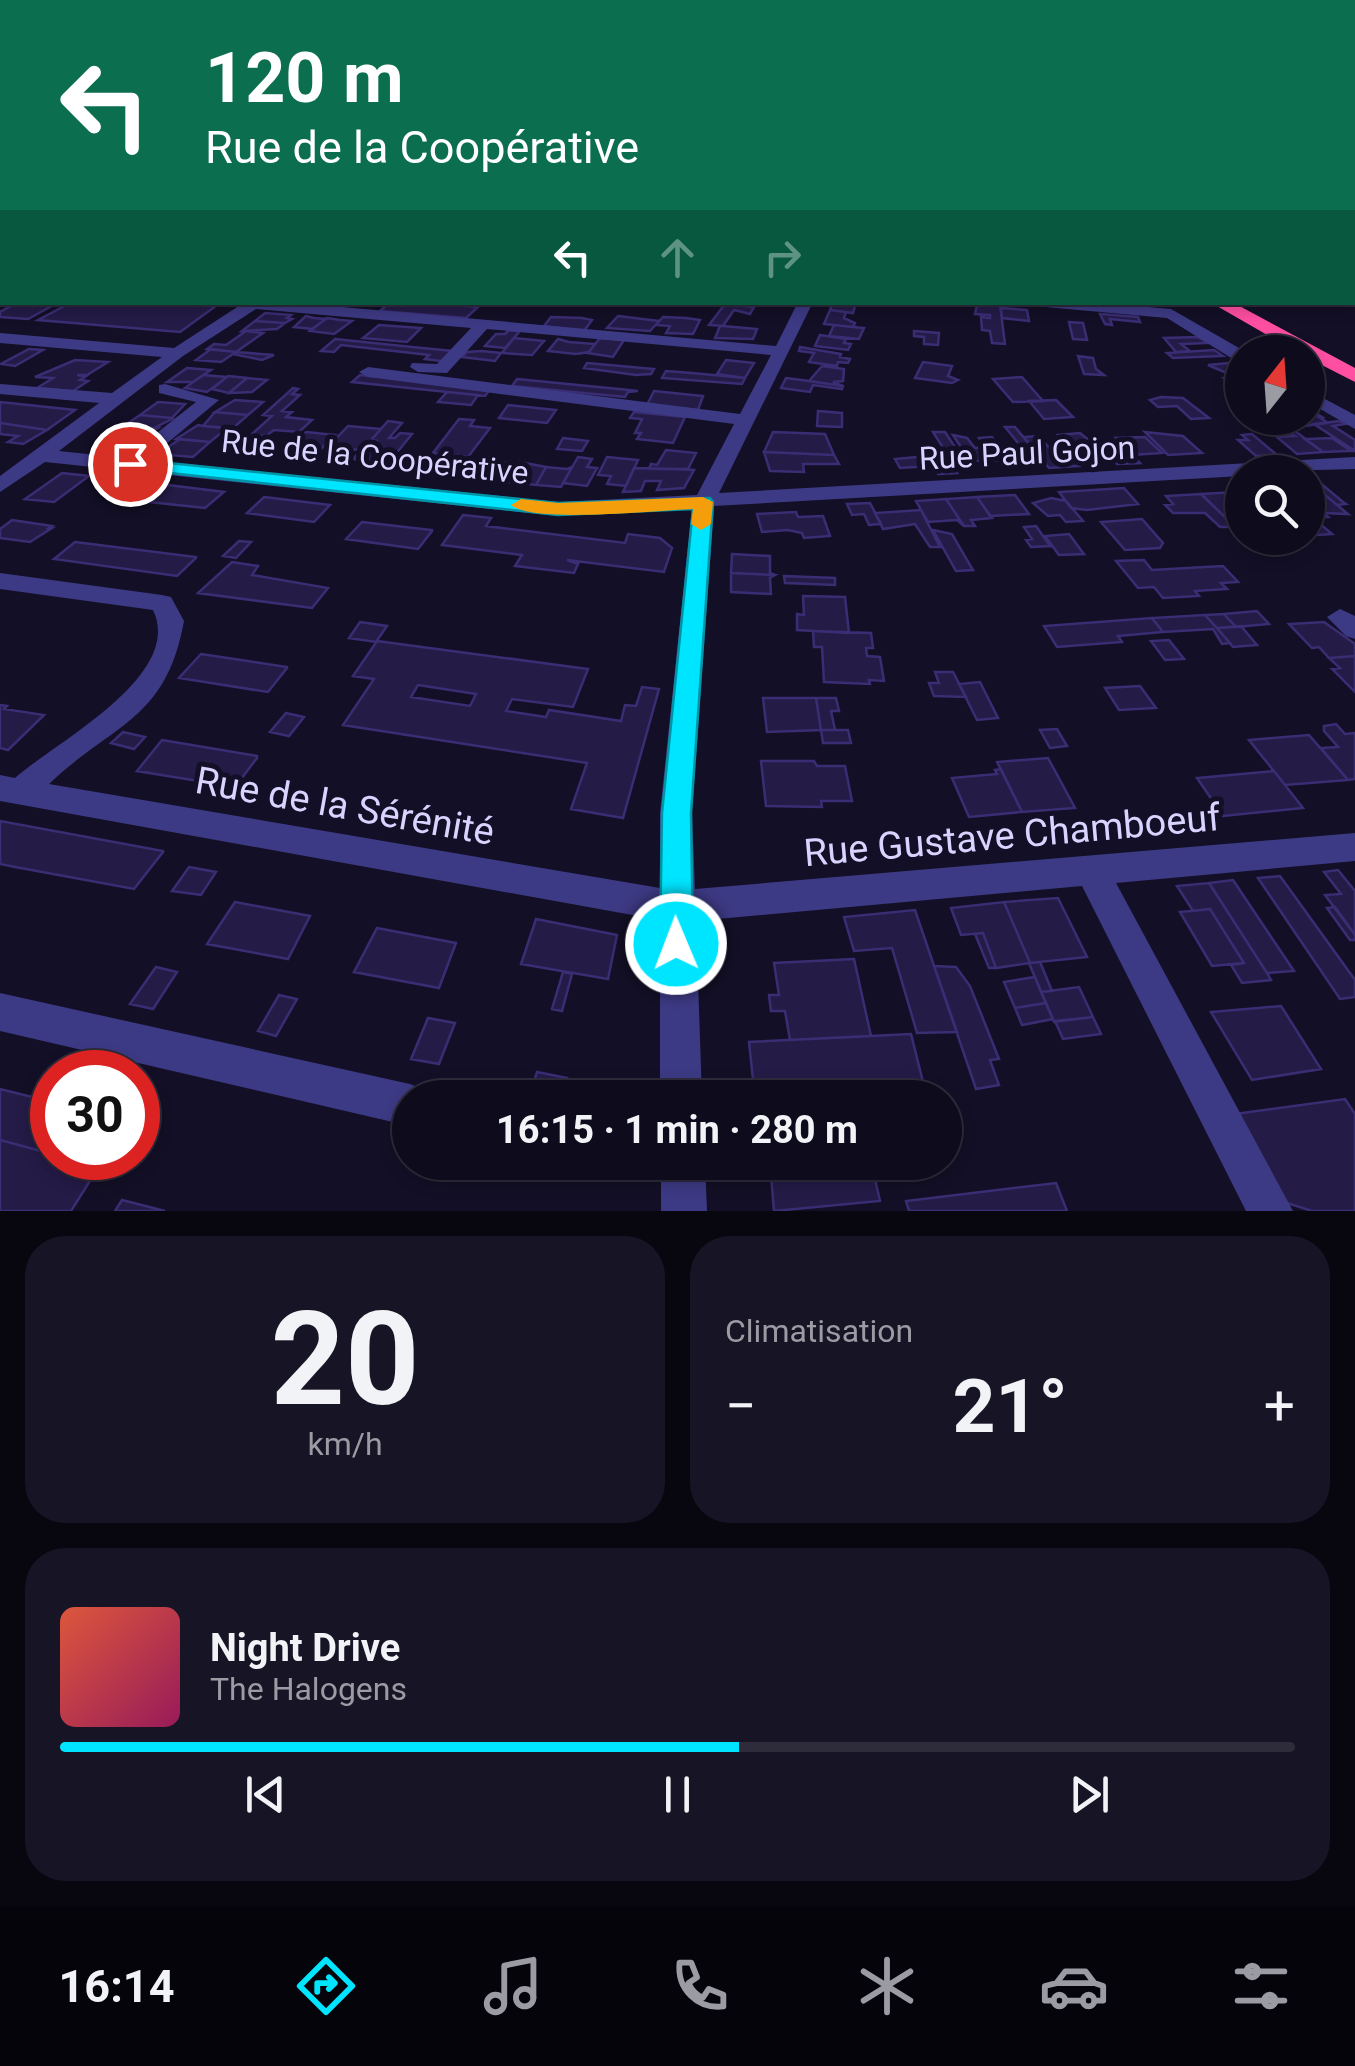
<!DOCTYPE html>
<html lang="fr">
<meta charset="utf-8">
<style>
body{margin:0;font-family:Roboto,sans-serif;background:#171425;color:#f1f3f6;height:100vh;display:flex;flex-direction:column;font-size:38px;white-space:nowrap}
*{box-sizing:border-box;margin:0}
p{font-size:32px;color:#9b9ba3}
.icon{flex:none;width:55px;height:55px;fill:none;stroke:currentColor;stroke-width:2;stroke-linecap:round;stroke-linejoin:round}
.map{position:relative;height:1211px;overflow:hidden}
.drawer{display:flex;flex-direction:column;gap:25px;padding:25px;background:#08060f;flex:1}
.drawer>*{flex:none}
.top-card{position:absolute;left:0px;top:0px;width:1355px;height:305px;box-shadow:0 5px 15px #0003,0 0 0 2px #2e2b3b;background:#0b6e4f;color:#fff;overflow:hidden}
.needle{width:65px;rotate:17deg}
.controls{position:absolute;left:1225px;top:335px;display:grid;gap:20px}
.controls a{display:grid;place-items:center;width:100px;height:100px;border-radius:50%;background:#0e0b1c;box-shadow:0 5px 15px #0003,0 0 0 2px #2e2b3b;font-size:50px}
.speed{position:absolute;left:30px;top:1050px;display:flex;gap:20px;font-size:50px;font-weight:700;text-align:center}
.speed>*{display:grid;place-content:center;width:130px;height:130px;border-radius:50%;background:#0e0b1c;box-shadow:0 5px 15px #0003,0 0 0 2px #2e2b3b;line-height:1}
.speed .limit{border:15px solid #d22;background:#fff;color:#111}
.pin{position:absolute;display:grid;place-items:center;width:85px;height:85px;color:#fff;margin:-42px;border:5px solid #fff;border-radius:50%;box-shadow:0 2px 10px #0007}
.me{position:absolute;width:110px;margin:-55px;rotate:359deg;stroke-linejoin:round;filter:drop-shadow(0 0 8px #0008)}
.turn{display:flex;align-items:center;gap:35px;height:210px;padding:0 40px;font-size:45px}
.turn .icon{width:130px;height:130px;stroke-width:2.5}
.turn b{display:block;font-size:70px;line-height:85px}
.lanes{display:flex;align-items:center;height:95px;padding:0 40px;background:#0003;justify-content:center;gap:50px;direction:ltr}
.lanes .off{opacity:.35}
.big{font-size:75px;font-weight:700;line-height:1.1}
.drawer .widget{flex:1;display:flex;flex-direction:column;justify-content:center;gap:15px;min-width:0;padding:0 35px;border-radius:40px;background:#171425}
.drawer .dial{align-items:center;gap:0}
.dial b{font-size:130px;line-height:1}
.song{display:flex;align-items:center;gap:30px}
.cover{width:120px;height:120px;border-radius:15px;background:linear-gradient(135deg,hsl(10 70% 55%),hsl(330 70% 35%))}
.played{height:10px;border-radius:5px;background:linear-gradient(90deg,#00e5ff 55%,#2e2b3b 55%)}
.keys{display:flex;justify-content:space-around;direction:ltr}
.heat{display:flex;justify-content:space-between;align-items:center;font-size:55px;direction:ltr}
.drawer .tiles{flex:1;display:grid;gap:25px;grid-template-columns:1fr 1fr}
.widget:last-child{grid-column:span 2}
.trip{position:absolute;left:392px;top:1080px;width:570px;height:100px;border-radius:50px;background:#0e0b1c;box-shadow:0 5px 15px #0003,0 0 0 2px #2e2b3b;font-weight:700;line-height:100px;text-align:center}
.dock{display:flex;height:160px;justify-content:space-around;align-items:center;background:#06040b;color:#9b9ba3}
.dock .icon{width:70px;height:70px}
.dock .current{color:#00e5ff}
.dock b{font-size:45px;color:#f1f3f6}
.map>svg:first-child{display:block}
.building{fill:#241b47;stroke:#3b2d73;stroke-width:2.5;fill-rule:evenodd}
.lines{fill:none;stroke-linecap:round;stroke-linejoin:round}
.minor{fill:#3d3a85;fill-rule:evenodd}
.highway{fill:#ff4fa3;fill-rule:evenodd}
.route{fill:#00e5ff;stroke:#0095a6;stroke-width:2.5}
.slow{fill:#f59e0b}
.labels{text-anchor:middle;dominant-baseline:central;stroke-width:10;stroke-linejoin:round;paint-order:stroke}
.street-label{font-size:32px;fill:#d9d4ff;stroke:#130f26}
.near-street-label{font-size:38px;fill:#d9d4ff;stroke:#130f26}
</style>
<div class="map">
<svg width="1355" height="1211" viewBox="0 0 1355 1211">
<rect width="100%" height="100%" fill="#130f26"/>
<!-- building -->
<path class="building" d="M37 302H59L28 319 0 317V312L13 305Z
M72 302H198L194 305 199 306 220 303 180 332 38 320Z
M390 302H418L478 307 466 318 380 311Z
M833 302H847L868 304 855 306 853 313 830 310Z
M725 304 754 307 750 314 734 310 723 326 709 325Z
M977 305H1000L1005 344 992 343 990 331 982 330 981 317 990 318V315L975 314Z
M1001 308 1027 310 1029 321 1002 318Z
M830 310 846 312 844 318 855 323 853 327 824 324Z
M265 313 291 315 287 318 292 319 285 323 255 321Z
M1100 314 1138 317 1140 322 1110 319 1112 325 1105 324Z
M306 316 314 318 326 319 312 329 294 327Z
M618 316 659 321 650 331 607 328Z
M551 317 582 318 592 320 584 331 544 326Z
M663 317 686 318 700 320 693 334 666 333 670 326 656 325Z
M327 318 340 320 352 321 334 334 310 331Z
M255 321 285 323 277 329 242 331Z
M1069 322 1083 323 1087 340 1073 339Z
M379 325 421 328 407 342 363 338Z
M834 325 853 327 864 328 859 339 829 336Z
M720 326H723L757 329 753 339 715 338Z
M509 330 520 331 505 348 485 346 496 334H505Z
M246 331 263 333 236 352 207 349 214 344 226 345Z
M914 331 939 333 938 345 924 344V337L914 336Z
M820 335 846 339 844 343 851 344 848 350 815 346Z
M1198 337 1208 343 1181 344 1190 351 1176 352 1164 338Z
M514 338 544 341 532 355 502 353Z
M600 338 624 340 613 357 588 353Z
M335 339 422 348 453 351 441 361 425 359 429 355 341 345 334 352 321 351Z
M558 339 569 342 595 344 589 352 576 354 548 351Z
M800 347 841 354 840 357 850 359 848 363 838 362 837 366 809 362 814 353 799 351Z
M29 349 43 350 15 366 1 364Z
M211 349 236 352 274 355 262 360 233 354 221 362 196 360Z
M1214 350 1223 356 1173 358 1167 353Z
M482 351 501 353 495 361 462 357 467 352Z
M1078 356 1093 358 1096 369 1104 375 1084 374Z
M75 360 108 362 87 375H77L86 376 80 380 88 381 73 391 37 388 53 378 35 377Z
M726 360 754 363 745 378 717 374Z
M923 362 952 366 948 376 958 380 952 383 915 378Z
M1239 362 1242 381 1230 382 1224 378 1234 376 1208 365Z
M587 363 654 369 651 374 636 375 584 368Z
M822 366 844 369 843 381 833 382 843 386 809 381Z
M187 368 211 370 193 382H167Z
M666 371 692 373 745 378 742 384 662 378Z
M203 375 227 377 207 392 185 388Z
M360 375 491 388 485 396 352 382Z
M228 376 247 378 229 393 212 389Z
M1022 377 1043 401 1013 402 993 379Z
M247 378 267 380 252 392 229 393Z
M786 378 809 381 843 386 842 389 813 385 810 392 781 388Z
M517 379 629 390 638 391 628 392 625 397 512 386Z
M293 388 298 389 292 394 300 395 282 411 292 412 286 417 312 420 299 432 274 430 266 436 251 435 272 416 263 415Z
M654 391 703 396 698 410 647 405Z
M447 392 478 395 471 405 438 402Z
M1161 397 1183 398 1209 418 1191 419 1177 406 1158 407 1150 400Z
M235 400 263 402 248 415 215 412Z
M1056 400 1073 417 1044 419 1029 401Z
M0 402 75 410 47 430 0 423Z
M158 402 185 404 172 418 140 415Z
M508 405 556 410 547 423 499 418Z
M1308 408 1322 417H1319L1328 423 1305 426 1295 420 1308 418Z
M818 411 842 413V427L817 426Z
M215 412 248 415 232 429 203 426Z
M634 412 685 417 673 443 637 439 641 433H635L642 419 630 418Z
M140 415 172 418H174L154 428 125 425Z
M459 419 474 420 470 426 490 428 468 457 433 453Z
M388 421 402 423 389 438H395L400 433 412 434 395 455 388 462 353 459 367 444 378 441 371 440Z
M1339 421 1345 424 1333 426 1355 440V451L1314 424Z
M0 423 47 430 23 444 8 442 18 436 0 434Z
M125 425 154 428H158L135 442 106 439Z
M198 425 203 426 227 428 210 442 176 439Z
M348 426 381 429 362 450 327 448Z
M1005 427H1015L1045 463 1018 465 1007 450 1023 449Z
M1282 428H1291L1323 452 1297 454 1277 437 1295 436Z
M306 432 335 435 316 454 286 451Z
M773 432 825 434 834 455 764 452Z
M933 432H945L963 459 950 461 957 473 938 474 923 450 944 449Z
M1145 432 1183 436 1202 453 1168 455Z
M1080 433 1096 446 1085 447 1088 450 1070 448 1058 435Z
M1252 434 1277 455 1256 456 1238 440H1248L1242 435Z
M953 435 967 438 975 448 986 447 979 438 992 437 1009 460 970 461Z
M1039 436 1056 456 1071 457 1079 466 1049 468 1024 437Z
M1145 437 1162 453 1132 455 1116 438Z
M563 438 588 441 582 451 557 449Z
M1332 438 1351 451 1323 452 1305 439Z
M180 439 210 442 193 457 158 454Z
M1106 443 1109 447 1124 446 1140 463 1117 464 1097 444Z
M666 450 696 453 688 469H649L651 464 657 465Z
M764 452 834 455 839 464H803L804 472 770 471Z
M443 454 451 455 447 460 457 461 446 476 416 474 428 458 439 459Z
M395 455 410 456 398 471 381 470Z
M927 456 933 466 900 468 895 459Z
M578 457 592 459 587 467 597 468 587 486 563 483Z
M607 457 638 460 626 486 607 484 611 476 598 475Z
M509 462 507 465 517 466 507 482 475 478 487 463Z
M520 462 546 467 536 485 507 482Z
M546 467 567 469 572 467 561 487 536 485Z
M634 468 673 469 694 470 684 488 657 490 661 481H645L641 491 623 492Z
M62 473 89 476 54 502 25 499Z
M1313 477 1343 502 1346 504 1337 505 1308 481Z
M160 484 224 492 205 508 140 501Z
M1124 488 1138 504 1087 510 1071 508 1059 492Z
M1318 489 1337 505 1348 514 1323 513 1328 517 1313 518 1308 513V494H1311L1308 490Z
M1235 492 1242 499V515L1225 517 1201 494Z
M1201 494 1235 527H1220L1205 513H1173L1165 505 1173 504 1166 496Z
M1015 495 1029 514 990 516 977 497Z
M264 497 330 505 314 522 247 513Z
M977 497 992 518 971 520 975 526H964L946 499Z
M1051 498 1066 501 1083 521 1066 522 1060 515 1048 516 1033 503Z
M946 499 964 526 957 520 928 522 916 501Z
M870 503 881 524 869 525 864 514 852 515 847 504Z
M921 510 940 547H930L915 524 883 529 875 513Z
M796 512 798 517 823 516 830 536 804 538 802 533 788 530 762 532 757 514Z
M1308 513 1313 518 1332 534 1318 535 1308 526Z
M463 515 491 518 486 526 625 543 628 534 660 538 672 548 664 572 567 560 578 564 574 573 515 566 522 555 442 545Z
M1142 519 1163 543 1160 548 1125 550 1101 522Z
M12 520 52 526 49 528H52L30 542 0 538V529Z
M362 522 432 530V531L418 549 346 539Z
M1036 526 1050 546 1031 547 1026 540 1032 539 1024 527Z
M933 530 952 534 973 570 956 571Z
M1069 534 1084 554 1059 555 1045 536Z
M239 541 251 542 236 558 223 556Z
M75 542 196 557V558L177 576 54 559Z
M732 554 770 556V573L775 575 731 573Z
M1144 560 1152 570 1223 566 1238 582 1221 583 1227 589 1195 591 1199 596 1163 598 1154 587 1138 588 1116 561Z
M232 562 258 566 252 575 328 588 312 608 198 593Z
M731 573 775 575 770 578 771 594 731 592Z
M784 576 835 578V585L785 583Z
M803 596 845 597 849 633 797 630V614L804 615Z
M1257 611 1269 624 1236 627 1224 614Z
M1224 614 1236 627 1217 628 1205 615Z
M1205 615 1230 643 1222 644 1213 629 1163 632 1152 618Z
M1152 618 1163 632 1118 636 1122 642 1057 647 1044 626Z
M360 622 387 626 376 642 349 638Z
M1324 622 1355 644V656L1329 658 1319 647 1312 648 1289 624Z
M1241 626 1257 645 1233 647 1217 628Z
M813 631 871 633 873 648H866L867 656 880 657 884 681 869 680 870 684 824 682 822 647H814Z
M1169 640 1184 659 1165 660 1151 641Z
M377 641 588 669 573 707 512 699 506 711 546 717 549 710 621 721 625 705 636 706 642 687 659 689 623 818 571 809 587 763 343 725 374 679 353 676ZM418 685 476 694 470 706 411 697Z
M201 654 287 667V668L268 692 179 678Z
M1355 656V692L1332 669 1340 668 1329 658Z
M935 672H953L966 697 934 696 929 683H939Z
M980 682 998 718 977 720 959 684Z
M1140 686 1156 708 1119 710 1105 688Z
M763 698H816L821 730 767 732Z
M816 698H836L839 711H831L835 730H821Z
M0 705 7 706 4 709 44 715 8 750 0 748Z
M286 713 304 717 289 736 270 732Z
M1336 724 1345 734 1355 733V779L1348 780 1321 748 1338 747 1324 731V726Z
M1057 729 1067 746 1050 748 1040 730Z
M821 730H848L851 743H823Z
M123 732 145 737 134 749 111 743Z
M1309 735 1348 780 1285 785 1249 740Z
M162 740 257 756V758L235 787 137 771Z
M1048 758 1075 808 1022 812 997 762Z
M761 761H814L817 766H845L852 801H821L822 807 766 806Z
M1001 769 1022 812 969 817 952 778 997 774 995 770Z
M1274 771 1303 808 1223 816 1197 778Z
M0 821 163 851V852L134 889 15 867 0 864Z
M189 867 216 872 201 895 172 891Z
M1338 870 1355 891V935L1325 895 1341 894 1324 872Z
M1280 876 1355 980V997L1340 999 1258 878Z
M1233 880 1294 971 1267 973 1209 883Z
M1209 883 1267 973 1271 980 1242 983 1231 965 1244 963 1210 909 1193 911 1177 886Z
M1058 898 1087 957 1030 963 1004 902Z
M235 902 310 916 288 959 207 944Z
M1004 902 1030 963 996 968 983 933 961 935 951 908Z
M1335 907 1355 935V940H1350L1327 908Z
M1210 909 1244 963 1212 966 1180 912Z
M915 910 931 957 957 1032 917 1033 892 948 854 951 844 917Z
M536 919 617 935 608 979 521 964Z
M377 928 456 943 439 988 354 972Z
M983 933 996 968H989L975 934Z
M854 959 871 1036 790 1040 785 1011H771L769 995H779L774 963Z
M1040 962 1052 991 1041 992 1029 963Z
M934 966 956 967 970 986 999 1059 990 1060 999 1085 976 1089Z
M156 967 177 972 153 1009 130 1004Z
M563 972 572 974 562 1011 552 1009Z
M1035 977 1046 1003 1015 1008 1004 982Z
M1079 987 1093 1017 1054 1022 1041 992Z
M279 995 297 999 276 1036 258 1031Z
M1046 1003 1053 1019 1022 1025 1015 1008Z
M1281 1006 1321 1069 1252 1080 1211 1012Z
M1093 1017 1101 1034 1063 1039 1055 1021Z
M428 1018 455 1023 439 1064 411 1059Z
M911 1034 924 1086 905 1085 908 1098H755L749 1042Z
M537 1072 567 1078 562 1095 532 1088Z
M0 1089 52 1102V1154L0 1140Z
M1345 1099 1355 1114V1211H1312L1271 1198 1227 1115Z
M0 1140 52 1154V1158L100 1165 71 1211H0Z
M770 1162H871L880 1201 774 1211Z
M1056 1183 1067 1211H909L906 1201Z
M122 1200 165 1211H115Z"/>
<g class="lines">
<!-- minor -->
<path class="minor" d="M0 136H2V142H0Z
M0 157 2 158V164L0 163Z
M1352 196H1355V203H1352Z
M0 214 2 215V221L0 222Z
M245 302H286L776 346 798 302H813L719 493 1355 457V469L1242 472V476L714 506 692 813 695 889 1355 833V861L1116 883 1293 1211H1246L1082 886 696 921 702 1098H660V920L0 801V775L15 778C54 743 185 676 153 610L0 589V573L162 595 171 597 184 621C166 721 113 723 49 784L660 888V813L692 508 558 516 45 462 0 492V476L99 403 0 394V384L112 393 162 357 0 343V333L174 348ZM256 309 471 328 437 364 412 363 410 367 418 372 447 373 487 329 771 355 740 414 368 367 359 372 368 377 734 424 697 495 558 502 147 460 219 400 165 384 159 385V393L196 402 125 458 59 451 183 356Z
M1027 302H1090L1171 309 1246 352H1242V362L1236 361 1167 318 1034 306Z
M1308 390 1355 415V429L1308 402Z
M1340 609 1355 616V639L1346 636 1327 617Z
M0 993 410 1084 425 1090 428 1098H410V1126L0 1031Z
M661 1162H705L707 1211H661Z"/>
<!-- highway -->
<path class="highway" d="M1210 302H1232L1355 368V382L1308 358V352H1297Z"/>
</g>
<!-- sky -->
<linearGradient id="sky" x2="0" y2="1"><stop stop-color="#0a0815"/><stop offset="0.43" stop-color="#333752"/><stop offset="1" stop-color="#333752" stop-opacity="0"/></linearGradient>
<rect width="1355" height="295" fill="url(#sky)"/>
<!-- route -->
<path class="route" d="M130 459 558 503 710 498 713 502 691 813 693 944 688 955 676 959 665 955 660 944 662 813 693 509 558 515 123 468V460Z"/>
<!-- slow -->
<path class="slow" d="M703 497 713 502 711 524 701 530 691 524 693 509C658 510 533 524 511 505L521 499 558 503Z"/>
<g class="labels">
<!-- street labels -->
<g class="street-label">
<text transform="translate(1027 453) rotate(-3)">Rue Paul Gojon</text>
<text transform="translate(375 457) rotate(6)">Rue de la Coopérative</text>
</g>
<!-- near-street labels -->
<g class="near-street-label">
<text transform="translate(345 806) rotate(10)">Rue de la Sérénité</text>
<text transform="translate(1012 835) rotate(-5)">Rue Gustave Chamboeuf</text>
</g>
</g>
</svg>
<div class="controls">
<a><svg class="needle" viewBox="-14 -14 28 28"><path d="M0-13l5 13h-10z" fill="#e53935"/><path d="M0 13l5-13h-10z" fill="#9b9ba3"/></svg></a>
<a><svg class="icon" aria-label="search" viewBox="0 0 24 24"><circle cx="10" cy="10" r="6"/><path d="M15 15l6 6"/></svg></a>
</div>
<div class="speed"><div class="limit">30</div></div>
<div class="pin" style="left:130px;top:464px;background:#d93025"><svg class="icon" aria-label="arrive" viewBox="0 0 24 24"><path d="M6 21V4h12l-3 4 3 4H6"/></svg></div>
<svg class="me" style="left:676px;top:944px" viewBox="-20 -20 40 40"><circle r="17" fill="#00e5ff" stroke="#fff" stroke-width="3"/><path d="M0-11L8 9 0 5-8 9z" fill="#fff"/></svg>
<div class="trip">16:15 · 1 min · 280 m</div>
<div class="top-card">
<div class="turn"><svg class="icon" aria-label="left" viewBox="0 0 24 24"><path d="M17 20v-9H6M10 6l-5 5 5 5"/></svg><div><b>120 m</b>Rue de la Coopérative</div></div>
<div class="lanes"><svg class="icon" aria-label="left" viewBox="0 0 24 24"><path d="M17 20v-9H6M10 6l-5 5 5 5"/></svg><svg class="icon off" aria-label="ahead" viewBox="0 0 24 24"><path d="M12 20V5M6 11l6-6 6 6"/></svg><svg class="icon off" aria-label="right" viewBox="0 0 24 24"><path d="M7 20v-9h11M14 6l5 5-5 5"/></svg></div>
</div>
</div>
<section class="drawer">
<div class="tiles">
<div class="widget dial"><b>20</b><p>km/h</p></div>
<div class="widget"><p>Climatisation</p>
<div class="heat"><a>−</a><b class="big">21°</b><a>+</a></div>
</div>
<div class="widget">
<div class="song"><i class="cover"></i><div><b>Night Drive</b><p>The Halogens</p></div></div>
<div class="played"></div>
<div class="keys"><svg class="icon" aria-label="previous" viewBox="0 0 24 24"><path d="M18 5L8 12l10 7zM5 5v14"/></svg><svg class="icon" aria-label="pause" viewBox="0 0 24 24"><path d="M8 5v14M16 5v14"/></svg><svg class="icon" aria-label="next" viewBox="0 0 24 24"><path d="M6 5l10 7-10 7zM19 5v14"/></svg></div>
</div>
</div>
</section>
<nav class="dock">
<b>16:14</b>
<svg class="icon current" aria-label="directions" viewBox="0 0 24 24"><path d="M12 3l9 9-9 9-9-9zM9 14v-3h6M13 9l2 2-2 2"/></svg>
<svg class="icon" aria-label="music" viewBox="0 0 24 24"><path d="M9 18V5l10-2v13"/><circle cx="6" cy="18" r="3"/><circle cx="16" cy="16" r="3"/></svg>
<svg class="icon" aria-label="phone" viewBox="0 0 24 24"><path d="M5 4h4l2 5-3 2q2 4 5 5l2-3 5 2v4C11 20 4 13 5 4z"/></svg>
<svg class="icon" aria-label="climate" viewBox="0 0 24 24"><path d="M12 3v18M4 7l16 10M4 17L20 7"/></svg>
<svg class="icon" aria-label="car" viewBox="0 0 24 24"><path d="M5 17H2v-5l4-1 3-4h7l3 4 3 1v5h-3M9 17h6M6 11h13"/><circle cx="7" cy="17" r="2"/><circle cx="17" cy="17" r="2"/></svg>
<svg class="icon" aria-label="filters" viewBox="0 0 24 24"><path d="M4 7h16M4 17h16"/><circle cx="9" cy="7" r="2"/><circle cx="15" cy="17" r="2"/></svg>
</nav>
